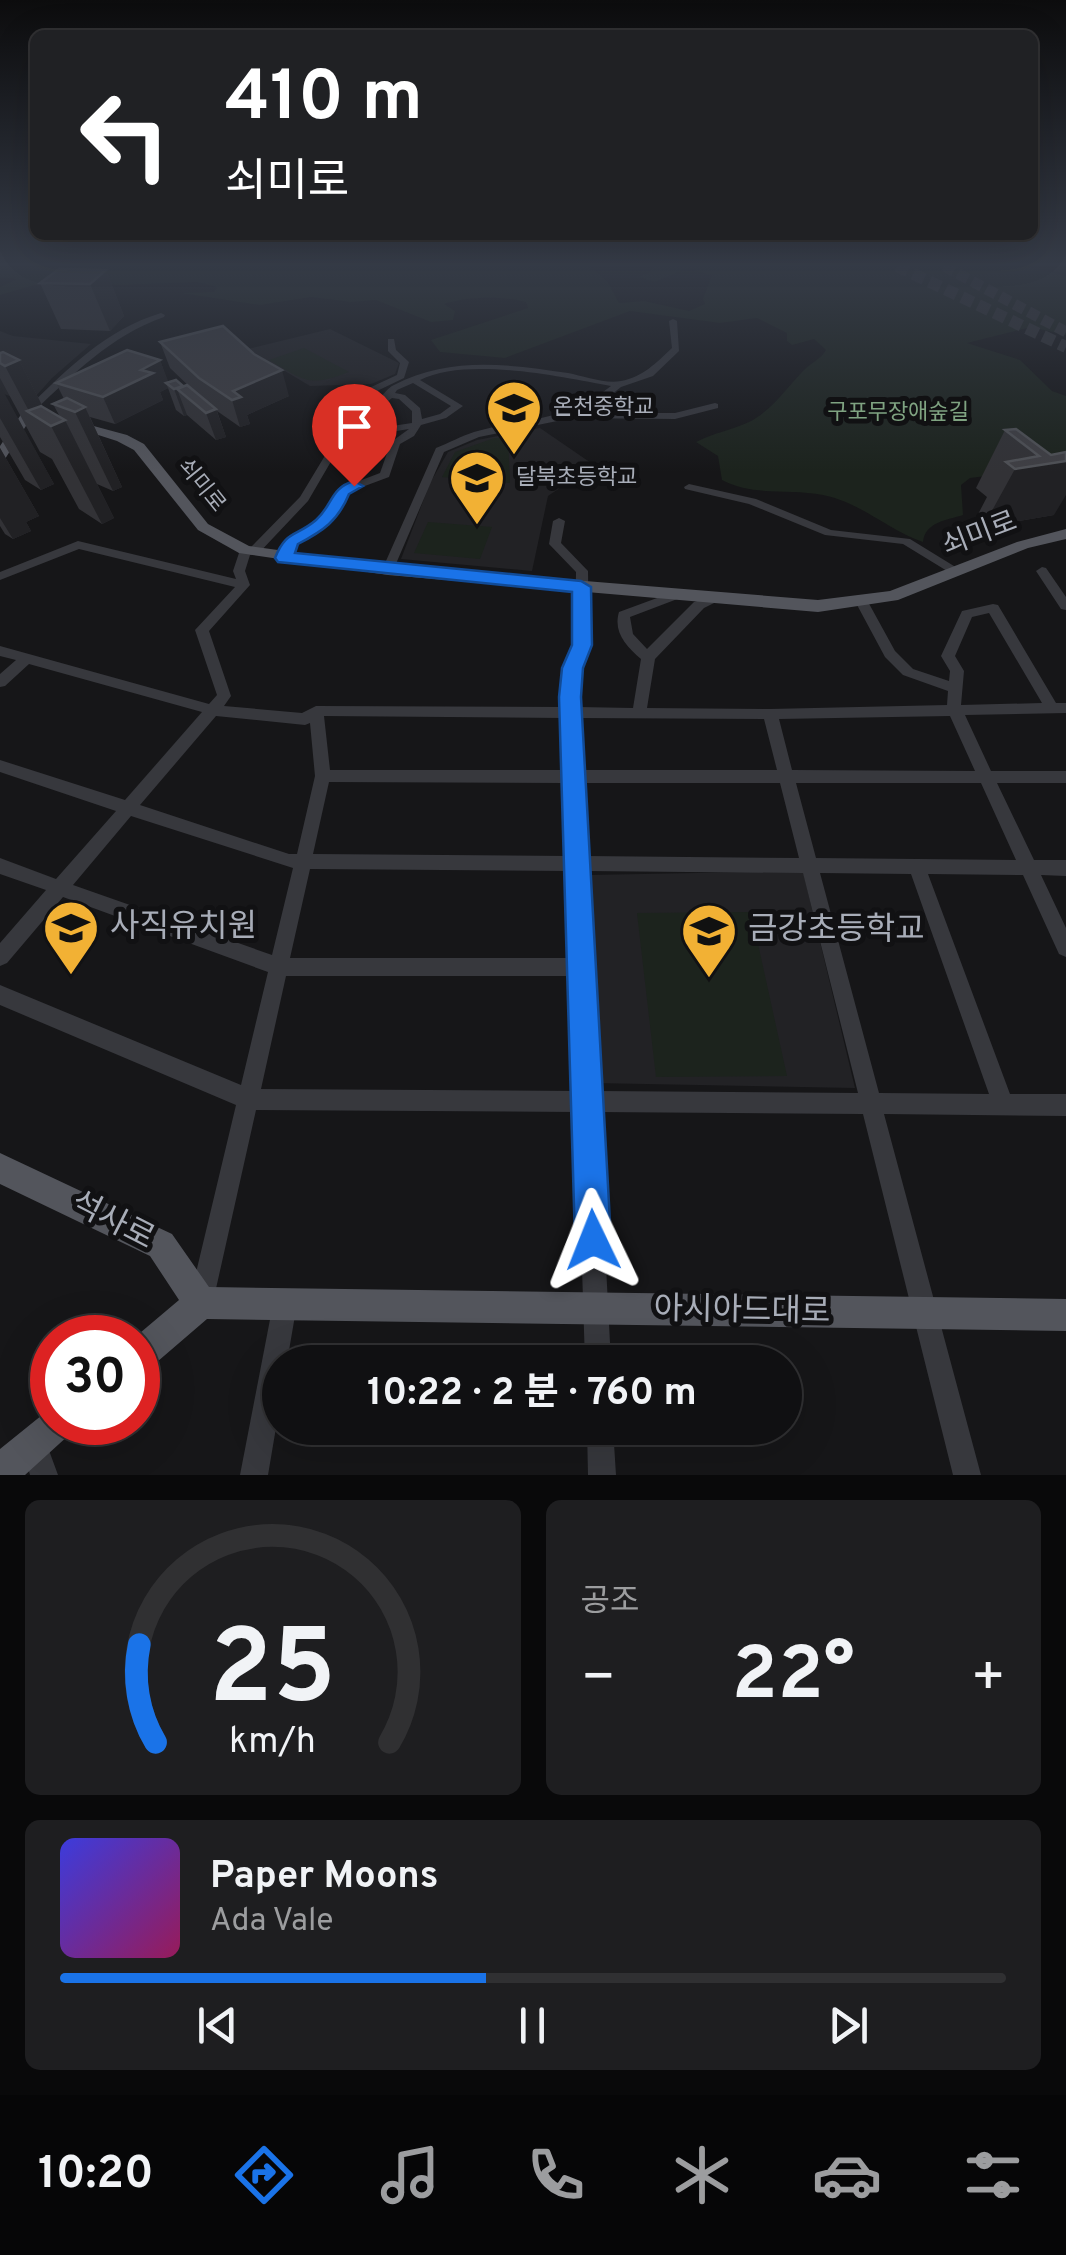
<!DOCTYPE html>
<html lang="ko">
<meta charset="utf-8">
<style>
body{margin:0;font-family:Overpass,"Noto Sans KR",sans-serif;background:#1e1e20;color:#f1f3f6;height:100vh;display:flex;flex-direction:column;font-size:38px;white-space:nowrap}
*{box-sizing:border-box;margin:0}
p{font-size:32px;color:#9c9d9f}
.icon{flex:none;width:55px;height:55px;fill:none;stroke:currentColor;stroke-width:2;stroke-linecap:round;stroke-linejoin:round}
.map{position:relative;height:1475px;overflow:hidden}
.sheet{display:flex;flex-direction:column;gap:25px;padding:25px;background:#09090a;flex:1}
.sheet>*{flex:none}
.guide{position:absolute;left:30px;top:30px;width:1008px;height:210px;border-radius:15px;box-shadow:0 10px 40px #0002,0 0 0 2px #303032;background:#202124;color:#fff;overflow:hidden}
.speed{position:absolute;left:30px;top:1315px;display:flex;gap:20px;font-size:50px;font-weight:700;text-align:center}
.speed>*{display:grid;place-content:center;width:130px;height:130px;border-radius:50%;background:#101012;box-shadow:0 10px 40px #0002,0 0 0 2px #303032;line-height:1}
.speed .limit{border:15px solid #d22;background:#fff;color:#111}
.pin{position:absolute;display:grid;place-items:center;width:85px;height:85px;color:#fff;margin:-102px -42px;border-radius:50% 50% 50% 0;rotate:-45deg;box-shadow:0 0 10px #0007}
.pin .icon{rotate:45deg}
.me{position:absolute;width:110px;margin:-55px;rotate:358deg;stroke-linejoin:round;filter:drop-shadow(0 0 8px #0008)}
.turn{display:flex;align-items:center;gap:35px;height:210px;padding:0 30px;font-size:45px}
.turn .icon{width:130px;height:130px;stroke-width:2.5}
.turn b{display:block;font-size:70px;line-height:85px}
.big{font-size:75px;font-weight:700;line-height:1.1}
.sheet .widget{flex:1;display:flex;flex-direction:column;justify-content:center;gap:15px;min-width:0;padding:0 35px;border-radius:15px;background:#1e1e20}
.sheet .dial{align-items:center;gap:0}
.dial svg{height:260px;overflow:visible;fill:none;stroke:#303032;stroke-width:7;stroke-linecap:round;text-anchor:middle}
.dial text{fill:#f1f3f6;stroke:none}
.song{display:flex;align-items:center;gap:30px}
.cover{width:120px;height:120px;border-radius:15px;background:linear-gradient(135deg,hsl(240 70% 55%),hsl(330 70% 35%))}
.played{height:10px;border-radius:5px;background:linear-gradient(90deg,#1a73e8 45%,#303032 45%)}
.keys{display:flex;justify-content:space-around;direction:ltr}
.heat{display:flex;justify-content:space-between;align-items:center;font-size:55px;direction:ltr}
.sheet .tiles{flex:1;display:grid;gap:25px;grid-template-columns:1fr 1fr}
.widget:last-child{grid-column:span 2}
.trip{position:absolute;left:262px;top:1345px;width:540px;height:100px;border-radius:50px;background:#101012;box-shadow:0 10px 40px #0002,0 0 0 2px #303032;font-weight:700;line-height:100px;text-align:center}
.dock{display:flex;height:160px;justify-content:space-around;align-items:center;background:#060607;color:#9c9d9f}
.dock .icon{width:70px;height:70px}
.dock .current{color:#1a73e8}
.dock b{font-size:45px;color:#f1f3f6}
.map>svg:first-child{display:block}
.built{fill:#222225}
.green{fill:#1c231d}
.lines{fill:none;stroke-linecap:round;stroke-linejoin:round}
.major-tunnel{stroke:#333438;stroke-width:11;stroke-dasharray:11 5;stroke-linecap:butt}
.highway-tunnel{stroke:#333438;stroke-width:12;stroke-dasharray:12 6;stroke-linecap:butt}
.minor{fill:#37383d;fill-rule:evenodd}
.major{fill:#53555c;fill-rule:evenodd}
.wall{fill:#323236}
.shaded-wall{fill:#212124}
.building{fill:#3f3f44;stroke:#4f5156;stroke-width:2.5}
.route{fill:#1a73e8;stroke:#114b97;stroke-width:2.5}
.labels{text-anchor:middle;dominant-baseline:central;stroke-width:10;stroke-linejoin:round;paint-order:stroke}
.far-poi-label{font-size:22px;fill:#a8adb8;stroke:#111113;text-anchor:start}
.far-park-label{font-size:22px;fill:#7fa381;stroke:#111113}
.far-street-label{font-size:22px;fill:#a8adb8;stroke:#111113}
.street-label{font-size:28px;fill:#a8adb8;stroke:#111113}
.near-poi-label{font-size:32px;fill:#a8adb8;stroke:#111113;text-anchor:start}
.near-street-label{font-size:32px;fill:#a8adb8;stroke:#111113}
</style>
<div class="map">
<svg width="1066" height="1475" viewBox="0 0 1066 1475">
<rect width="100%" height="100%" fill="#161618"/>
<!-- built -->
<path class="built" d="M330 329 399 363 395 374 371 384 310 386 248 349Z
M0 331 13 336 91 344 52 378 36 396 17 398 0 393Z
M540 428 594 465 548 496 532 571 401 559 430 483 448 452 477 440Z
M803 871 855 1088 593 1083 584 878 589 875Z"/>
<!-- green -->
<path class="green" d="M0 266H589L607 281 619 303 644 301 689 311 705 304 703 299 712 275 687 268 655 282 639 277 651 272 653 266H1024L1066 276V335L1031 327 967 343 1020 360 1052 391 1066 396V466L970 478 961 485 963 515C947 520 925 522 923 542 888 530 860 502 823 495 789 488 754 497 722 480L718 456 696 442C713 433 732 430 749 422 771 411 786 389 802 372 810 363 820 360 826 350L814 339 792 345 787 341V333L757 318 720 323 630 311 505 358 440 352 431 340 528 308 526 302C501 296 469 296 444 304L455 311 453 320 431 322 376 300 351 302 311 297 260 305 181 293 214 292 217 287 197 282 121 285 45 282 0 295V287L17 279 0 277Z
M304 348 349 372C309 388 303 380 269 360Z
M494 438H508L510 483 442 477 455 452Z
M428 522 492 527 480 559 414 553Z
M751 912 787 1076 656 1077 637 913Z"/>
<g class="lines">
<!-- major-tunnel -->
<path class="major-tunnel" d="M944 266 1066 332"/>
<!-- highway-tunnel -->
<path class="highway-tunnel" d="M897 266 1066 347"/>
<!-- minor -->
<path class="minor" d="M161 313 165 315 164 317C110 336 74 374 33 412H27V408C68 369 105 330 161 313Z
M673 319 677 321 679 351 653 376 621 387 597 406 583 413H675L715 403 718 404V408L675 419 572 418 479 437 444 452 392 573 388 574 382 570 436 448C449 443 461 436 474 432 528 416 562 424 611 386 560 377 467 356 420 380L463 406 446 418 421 425 414 436 400 444 389 477 346 493 333 520 296 543 288 561H280L278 558 287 539 324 516 338 489 380 473 391 442 409 429 365 436 347 434 308 501 257 555H250L245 571 250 585 209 631 231 696 224 706 302 713 316 706 563 707 566 668 575 645 576 572 549 544 553 521 559 518 565 521 561 543 588 571 589 645 580 668 578 707 633 708 641 659C626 646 613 632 619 612L676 591 680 592V598L630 617 633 634 647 649 694 602 716 595 722 599 704 608 655 659 647 708 770 709 947 705 948 691 903 675 885 657 856 603 862 599 867 600 895 651 913 669 949 681 950 671 941 656 962 611 993 604 998 605 1056 703H1066V713L965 715 991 771H1066V783H997L1034 860H1066V876L1041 875 1066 928V957L1059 954 1023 875 928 874 1010 1094H1066V1116L884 1114 981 1475H953L863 1114 598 1112 611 1362H585L577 1112 256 1110 213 1302 210 1311 201 1314 192 1311 189 1302 236 1105 0 1005V985L241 1085 268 972 63 897 7 963 0 966V943L46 890 0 874V858L56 879 116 811 0 772V760L125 800 202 712 29 664 5 686 0 687V674L16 660 0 656V646L209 704 217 695 195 630 235 587 79 549 0 580V572L78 541 236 579 233 571 241 547 250 548 300 497 341 429 368 406 369 388 397 375 400 363 388 351V339H394L396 350 409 362 404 378 377 391V400C384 395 387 388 394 385 449 356 508 364 568 373 583 376 605 384 621 381 643 377 656 363 672 348L669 321ZM413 383 451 406 440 414 422 419 420 408 405 395 395 393 397 390ZM392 398 399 399 412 411V423L365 430 353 429ZM989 613 1042 703 961 705 964 671 955 656 972 617ZM216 716 305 725 310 723 315 776 297 854H289L140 805ZM324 716 564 718 565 770H330ZM950 716 975 771 792 770 779 719ZM578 718 764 719 777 770H581ZM329 782 566 783 568 856 313 854ZM581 783H780L799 858 585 856ZM796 783H981L1016 860 816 858ZM131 816 293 868 272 955 73 885ZM310 869 569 871 572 958H290ZM586 871 803 873 858 1093 597 1091ZM820 873 911 874 989 1094 879 1093ZM286 976H572L576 1091 261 1089Z
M689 484 756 499 831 530 910 539 962 571 956 575 952 574 903 544 825 535 749 504 685 489 684 487Z
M1042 567 1046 568 1066 597V610L1061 609 1036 571Z
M285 1292 294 1295 297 1304 287 1362H280V1404L268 1475H240L273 1304 276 1295Z
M587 1428H613L616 1475H588Z
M34 1430 43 1434 58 1475H30L21 1443 25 1434Z"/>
<!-- major -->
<path class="major" d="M26 407 36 410 5 459 0 460V446Z
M64 418 127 435 144 444 208 524 249 546 388 565 818 600 890 591 1017 542 1066 529V539L1028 548 898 600 818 612 388 575 239 553 198 530 134 450 117 441 64 424Z
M0 1153 172 1234 209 1287 1066 1299V1331L207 1319 150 1368 138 1373V1338H134L179 1300 150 1256 0 1184Z
M52 1407V1422H75L70 1434 25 1475H0V1449Z"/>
</g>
<!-- wall -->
<path class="wall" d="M106 270 124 316 110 331 61 329 40 283Z
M160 342 289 396 247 415 250 424 240 427 217 411 226 437 216 440 187 415 184 416 176 410 168 388 160 392 163 400 115 424 90 417 122 487 113 491 97 484 114 518 102 524 79 509 52 459 40 452 0 378V353L19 360 43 407 60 417 53 404 64 399 56 383 160 360 168 383 194 391 170 368Z
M0 387 54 484 41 490 25 480 0 437Z
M1005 430 1051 455 1054 515 983 527 975 520 987 497 976 488Z
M0 448 39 516 26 522 31 531 13 539 5 534 0 526Z"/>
<!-- shaded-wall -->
<path class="shaded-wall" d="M106 270 124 316 110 331 90 284Z
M19 360 52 425 65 420 114 518 102 524 51 426 30 413 5 366Z
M160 360 170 386 166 383 168 388 160 392 163 400 115 424 103 397 141 370Z
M282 370 289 396 247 415 250 424 240 427 232 400 233 391Z
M183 386 177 389 187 415 184 416 174 389Z
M1 387 54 484 41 490 0 418V388Z
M85 407 122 487 113 491 75 412Z
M216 409 226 437 216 440 206 413Z
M0 448 39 516 26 522 31 531 13 539 0 518Z
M1066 461V495L1054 515 983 527 1015 469Z"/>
<!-- building -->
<path class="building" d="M59 269 106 270 90 284 40 283Z
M223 326 254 354 282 370 233 391 241 397 232 400 199 378 160 342Z
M127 350 160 360 141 370 153 373 103 397 56 383Z
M3 352 19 360 5 366 0 363V353Z
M176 380 183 386 174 389 166 383Z
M187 385 216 409 206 413 177 389Z
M67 398 85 407 75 412 53 404Z
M41 406 65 420 51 426 27 411Z
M1016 429 1051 455 1066 452V461L1015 469 1006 462 1039 456 1005 430Z"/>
<!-- sky -->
<linearGradient id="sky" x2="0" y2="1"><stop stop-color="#0c0c0d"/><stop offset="0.56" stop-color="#363c48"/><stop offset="1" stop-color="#363c48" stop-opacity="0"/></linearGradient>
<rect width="1066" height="472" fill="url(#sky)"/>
<!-- route -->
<path class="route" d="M354 481 363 486 349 494C338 521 323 531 298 544L295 553 581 581 591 587 592 645 583 668 581 697 611 1240 606 1253 593 1258 580 1253 575 1240 559 697 562 668 572 645V592L278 562 275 558C286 530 296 537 316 520 333 505 330 488 354 481Z"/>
<!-- icons -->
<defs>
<g id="school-pin" transform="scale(2.875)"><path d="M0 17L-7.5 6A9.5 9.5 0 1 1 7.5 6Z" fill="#f2b134" stroke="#111113"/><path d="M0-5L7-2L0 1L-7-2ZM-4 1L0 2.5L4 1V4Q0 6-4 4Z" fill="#111"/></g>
</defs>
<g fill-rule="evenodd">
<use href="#school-pin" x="514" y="408"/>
<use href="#school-pin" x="477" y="478"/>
<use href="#school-pin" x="71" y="928"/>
<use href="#school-pin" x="709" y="931"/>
</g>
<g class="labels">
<!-- far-poi labels -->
<g class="far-poi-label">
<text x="553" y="408">온천중학교</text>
<text x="516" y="478">달북초등학교</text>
</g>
<!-- far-park labels -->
<g class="far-park-label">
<text x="898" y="413">구포무장애숲길</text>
</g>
<!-- far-street labels -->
<g class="far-street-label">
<text transform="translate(201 486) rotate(51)">쇠미로</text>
</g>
<!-- street labels -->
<g class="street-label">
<text transform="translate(980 535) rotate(-21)">쇠미로</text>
</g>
<!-- near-poi labels -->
<g class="near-poi-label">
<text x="110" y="928">사직유치원</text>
<text x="748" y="931">금강초등학교</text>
</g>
<!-- near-street labels -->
<g class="near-street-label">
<text transform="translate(112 1222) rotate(27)">석사로</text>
<text transform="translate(742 1312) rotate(1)">아시아드대로</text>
</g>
</g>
</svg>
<div class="speed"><div class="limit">30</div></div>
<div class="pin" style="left:354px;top:486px;background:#d93025"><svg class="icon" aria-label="arrive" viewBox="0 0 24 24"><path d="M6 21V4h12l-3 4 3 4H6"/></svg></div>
<svg class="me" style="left:593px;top:1240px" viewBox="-20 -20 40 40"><path d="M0-17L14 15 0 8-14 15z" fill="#1a73e8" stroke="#fff" stroke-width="4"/></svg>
<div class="trip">10:22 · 2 분 · 760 m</div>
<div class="guide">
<div class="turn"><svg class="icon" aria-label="left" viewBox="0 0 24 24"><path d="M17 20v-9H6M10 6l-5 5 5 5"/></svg><div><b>410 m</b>쇠미로</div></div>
</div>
</div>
<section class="sheet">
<div class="tiles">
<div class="widget dial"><svg viewBox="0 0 100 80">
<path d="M14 69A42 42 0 1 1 86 69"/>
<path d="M14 69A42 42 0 0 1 9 39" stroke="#1a73e8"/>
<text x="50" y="56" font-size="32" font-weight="700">25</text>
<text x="50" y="72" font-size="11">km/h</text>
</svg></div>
<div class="widget"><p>공조</p>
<div class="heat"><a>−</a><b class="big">22°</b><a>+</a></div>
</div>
<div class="widget">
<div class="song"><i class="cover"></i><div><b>Paper Moons</b><p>Ada Vale</p></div></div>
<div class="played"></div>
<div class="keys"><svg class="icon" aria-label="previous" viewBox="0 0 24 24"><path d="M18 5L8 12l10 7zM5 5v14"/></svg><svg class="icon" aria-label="pause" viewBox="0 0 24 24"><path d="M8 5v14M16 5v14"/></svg><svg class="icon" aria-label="next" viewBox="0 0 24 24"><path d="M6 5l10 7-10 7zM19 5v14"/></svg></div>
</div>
</div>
</section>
<nav class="dock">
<b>10:20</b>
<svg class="icon current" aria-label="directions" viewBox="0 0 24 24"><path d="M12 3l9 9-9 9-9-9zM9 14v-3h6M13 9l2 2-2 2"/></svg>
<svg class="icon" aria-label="music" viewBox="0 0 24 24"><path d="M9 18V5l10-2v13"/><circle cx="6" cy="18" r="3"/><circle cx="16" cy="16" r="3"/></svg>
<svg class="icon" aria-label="phone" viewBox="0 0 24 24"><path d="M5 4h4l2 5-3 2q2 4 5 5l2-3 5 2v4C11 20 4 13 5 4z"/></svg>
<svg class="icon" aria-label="climate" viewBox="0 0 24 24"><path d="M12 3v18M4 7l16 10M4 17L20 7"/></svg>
<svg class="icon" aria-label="car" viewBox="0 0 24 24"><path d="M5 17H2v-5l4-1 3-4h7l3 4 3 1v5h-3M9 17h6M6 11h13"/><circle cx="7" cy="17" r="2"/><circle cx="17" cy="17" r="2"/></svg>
<svg class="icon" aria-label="filters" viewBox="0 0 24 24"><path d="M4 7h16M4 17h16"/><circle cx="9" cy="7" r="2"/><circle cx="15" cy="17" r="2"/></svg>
</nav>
